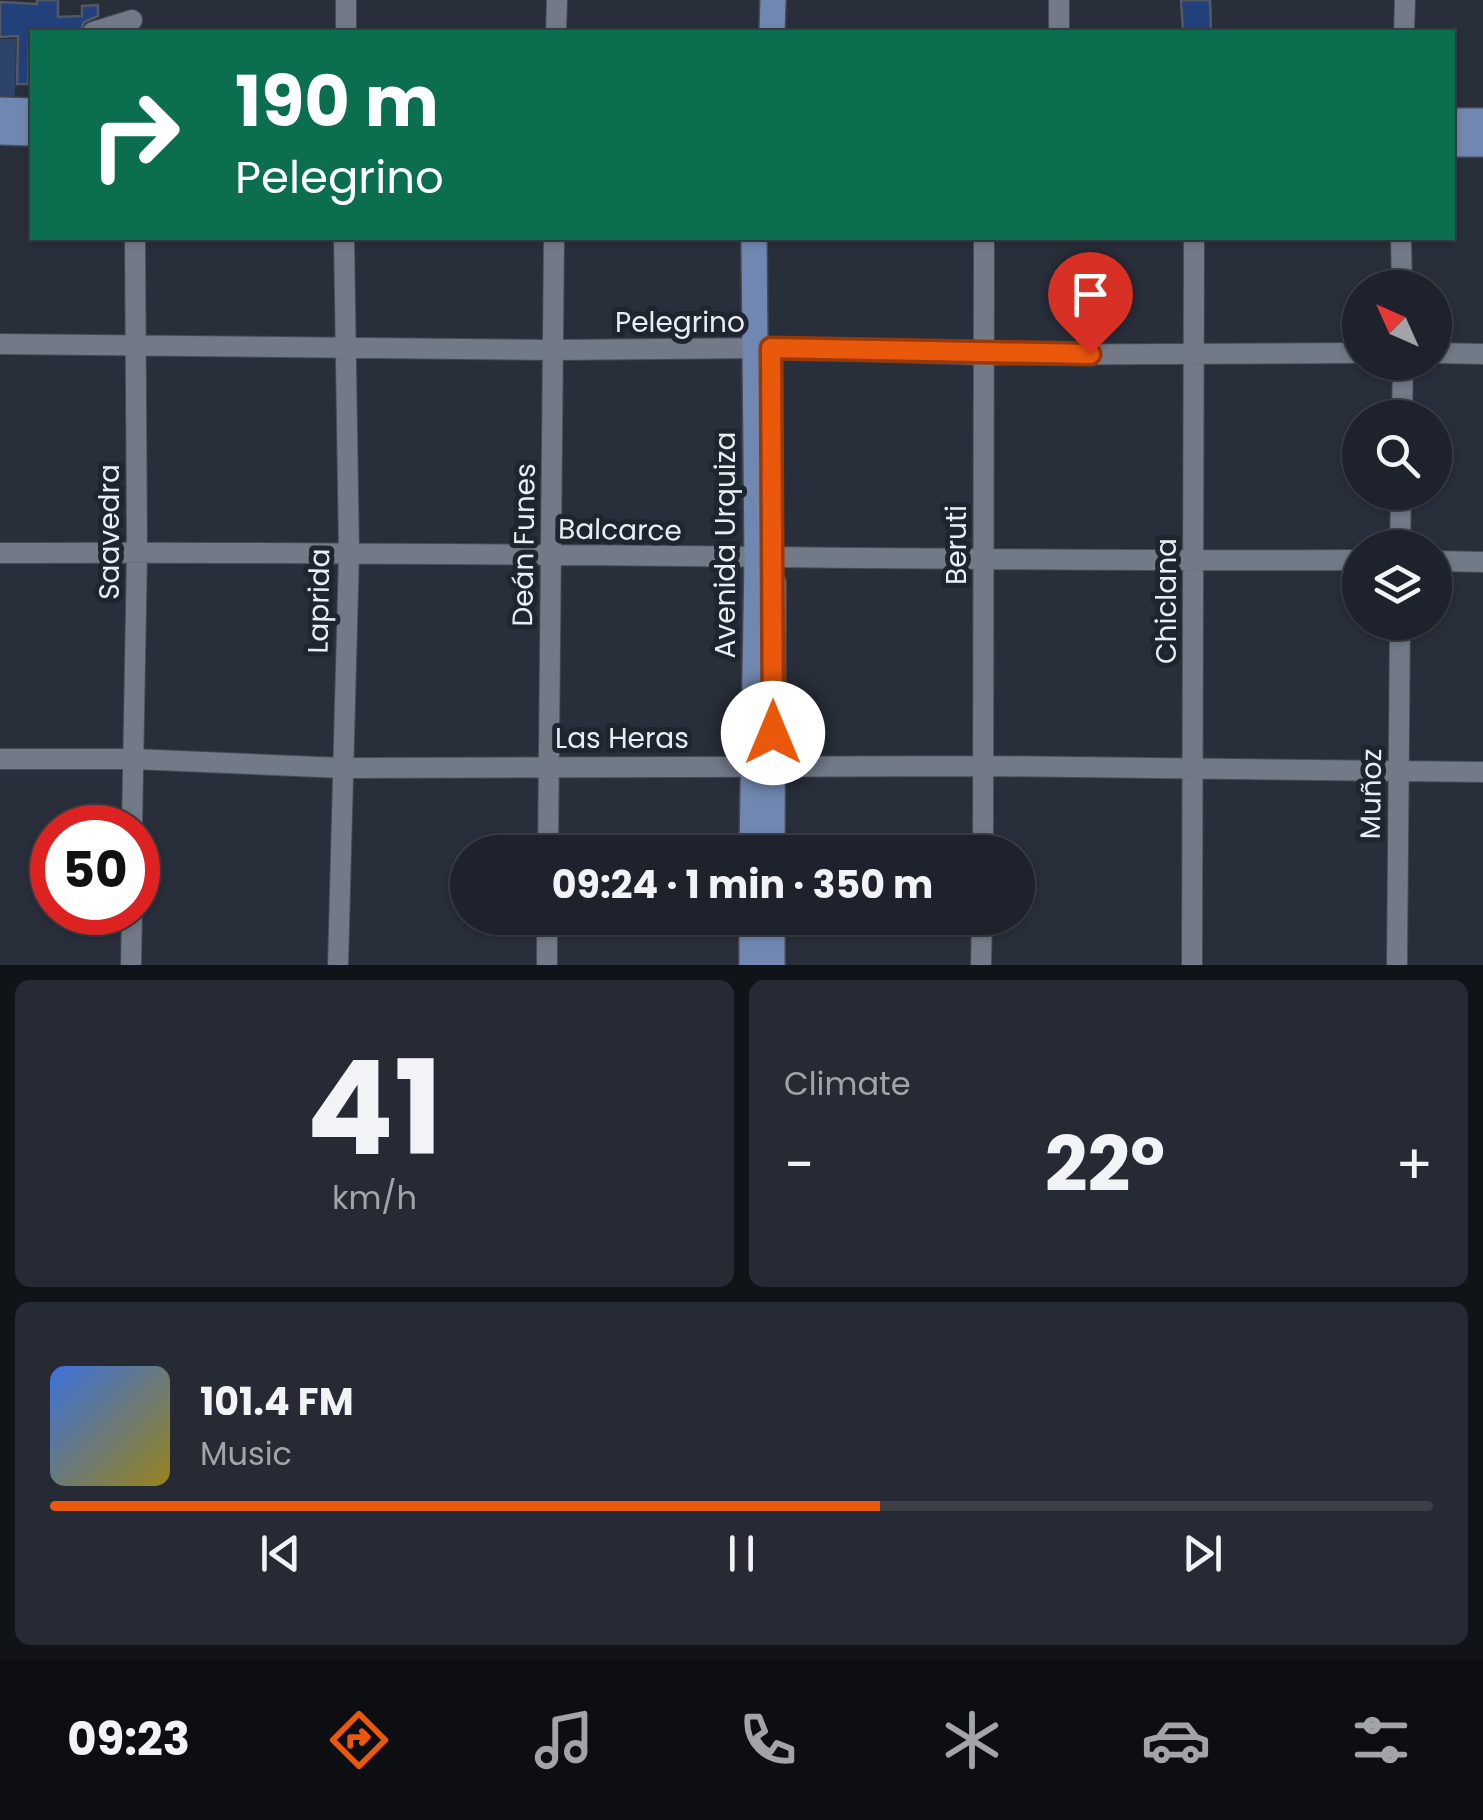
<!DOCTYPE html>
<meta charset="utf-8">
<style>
body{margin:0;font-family:Poppins,sans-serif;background:#262a34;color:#f1f3f6;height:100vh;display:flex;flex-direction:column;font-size:38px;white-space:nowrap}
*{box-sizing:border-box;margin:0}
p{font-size:32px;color:#a1a4a9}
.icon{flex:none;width:55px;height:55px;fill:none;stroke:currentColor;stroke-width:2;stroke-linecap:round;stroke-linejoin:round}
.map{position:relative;height:965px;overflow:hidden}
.drawer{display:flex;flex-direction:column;gap:15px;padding:15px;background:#101318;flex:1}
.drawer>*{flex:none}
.hud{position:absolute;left:30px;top:30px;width:1425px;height:210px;border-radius:0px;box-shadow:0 2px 8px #0004,0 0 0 2px #3c3f48;background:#0b6e4f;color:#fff;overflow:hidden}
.needle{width:65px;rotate:315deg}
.fabs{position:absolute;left:1342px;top:270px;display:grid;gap:20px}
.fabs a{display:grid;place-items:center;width:110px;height:110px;border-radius:50%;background:#1e222c;box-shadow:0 2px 8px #0004,0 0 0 2px #3c3f48;font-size:50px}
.speed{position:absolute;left:30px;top:805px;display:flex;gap:20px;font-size:50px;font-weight:700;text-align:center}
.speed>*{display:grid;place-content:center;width:130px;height:130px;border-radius:50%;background:#1e222c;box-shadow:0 2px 8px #0004,0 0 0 2px #3c3f48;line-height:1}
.speed .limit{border:15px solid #d22;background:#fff;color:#111}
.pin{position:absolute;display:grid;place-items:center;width:85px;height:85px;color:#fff;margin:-102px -42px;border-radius:50% 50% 50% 0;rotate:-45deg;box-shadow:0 0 10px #0007}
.pin .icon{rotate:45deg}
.me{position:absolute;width:110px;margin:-55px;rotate:0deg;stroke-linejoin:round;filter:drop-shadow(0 0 8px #0008)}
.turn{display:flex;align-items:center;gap:35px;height:210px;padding:0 40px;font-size:45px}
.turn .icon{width:130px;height:130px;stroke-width:2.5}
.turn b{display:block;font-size:70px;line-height:85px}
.big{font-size:75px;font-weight:700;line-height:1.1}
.drawer .widget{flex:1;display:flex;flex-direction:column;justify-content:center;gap:15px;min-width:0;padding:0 35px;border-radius:15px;background:#262a34}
.drawer .dial{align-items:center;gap:0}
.dial b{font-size:130px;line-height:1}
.song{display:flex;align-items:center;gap:30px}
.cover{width:120px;height:120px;border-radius:15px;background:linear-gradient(135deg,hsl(220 70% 55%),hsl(50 70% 35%))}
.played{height:10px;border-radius:5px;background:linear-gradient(90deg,#ea580c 60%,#3c3f48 60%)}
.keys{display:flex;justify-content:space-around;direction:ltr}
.heat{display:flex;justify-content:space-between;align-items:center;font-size:55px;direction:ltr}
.drawer .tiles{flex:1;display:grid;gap:15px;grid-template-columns:1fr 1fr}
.widget:last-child{grid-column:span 2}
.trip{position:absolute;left:450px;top:835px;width:585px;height:100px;border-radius:50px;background:#1e222c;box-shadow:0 2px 8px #0004,0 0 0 2px #3c3f48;font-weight:700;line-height:100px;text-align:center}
.menu{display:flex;height:160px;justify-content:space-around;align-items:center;background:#0c0e12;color:#a1a4a9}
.menu .icon{width:70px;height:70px}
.menu .active{color:#ea580c}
.menu b{font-size:45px;color:#f1f3f6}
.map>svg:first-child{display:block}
.green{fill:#2d4369}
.building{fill:#22417b;stroke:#525965;stroke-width:2.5}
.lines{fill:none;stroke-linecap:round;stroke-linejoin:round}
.minor-casing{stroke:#454a54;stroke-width:22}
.major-casing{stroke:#454a54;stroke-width:28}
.minor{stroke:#727a87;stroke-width:20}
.major{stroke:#7088b1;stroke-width:25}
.route-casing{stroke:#983908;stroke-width:25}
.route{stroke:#ea580c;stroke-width:18}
.labels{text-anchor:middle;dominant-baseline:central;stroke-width:10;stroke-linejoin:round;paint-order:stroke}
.street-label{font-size:28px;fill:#e9edf5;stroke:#1e252f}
</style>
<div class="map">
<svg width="1483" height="965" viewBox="0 0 1483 965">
<rect width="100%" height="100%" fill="#282e3a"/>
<!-- green -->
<path class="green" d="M0 39H16L15 96H0Z"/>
<!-- building -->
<path class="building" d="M37 0H58V17L82 16V6L98 5V16L84 22 80 32 29 35 28 84H17L18 36 0 37V2L37 4Z
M1181 0H1210L1211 32H1183Z"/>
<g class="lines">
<!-- minor casing -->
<g class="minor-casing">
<path id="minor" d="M93 32 132 20
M346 32V0
M556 32 557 0
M1059 32V0
M1404 32 1405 0
M1401 238 1402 288
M0 344 553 350 771 348 986 355 1360 353
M1435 353 1483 354
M1402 418 1403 362
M1400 548 1401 492
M0 553C453 550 907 562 1360 560
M1435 561 1483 562
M0 759H133L343 768 985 766 1483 772
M132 828 137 552 135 238
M548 852 554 238
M983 852 984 238
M131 965 132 912
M338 965 349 553 344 238
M547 965V918
M981 965 982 918
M1192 965 1194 238
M1397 965 1400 622"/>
</g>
<!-- major casing -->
<g class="major-casing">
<path id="major" d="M772 32 773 0
M0 110 32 111
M1452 121H1483
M0 132 32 133
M1452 144H1483
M752 852 757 560 754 238
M772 852 773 583
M752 965V918
M772 965V918"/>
</g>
<!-- minor -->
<use href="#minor" class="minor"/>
<!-- major -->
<use href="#major" class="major"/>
</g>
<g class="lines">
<!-- route casing -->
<g class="route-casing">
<path id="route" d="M773 733 771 348 1090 354"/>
</g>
<!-- route -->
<use href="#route" class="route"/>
</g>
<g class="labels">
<!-- street labels -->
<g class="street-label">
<text x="680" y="322">Pelegrino</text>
<text transform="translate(620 530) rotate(1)">Balcarce</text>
<text transform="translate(109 532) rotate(-90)">Saavedra</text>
<text transform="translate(524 545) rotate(-89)">Deán Funes</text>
<text transform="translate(725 545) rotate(-90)">Avenida Urquiza</text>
<text transform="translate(956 545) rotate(-90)">Beruti</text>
<text transform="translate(319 601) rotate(-89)">Laprida</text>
<text transform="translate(1166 601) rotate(-90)">Chiclana</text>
<text x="622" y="738">Las Heras</text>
<text transform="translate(1371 794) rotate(-89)">Muñoz</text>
</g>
</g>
</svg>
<div class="fabs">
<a><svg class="needle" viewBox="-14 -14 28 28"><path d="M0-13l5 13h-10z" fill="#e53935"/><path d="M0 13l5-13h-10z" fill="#a1a4a9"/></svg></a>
<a><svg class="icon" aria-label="search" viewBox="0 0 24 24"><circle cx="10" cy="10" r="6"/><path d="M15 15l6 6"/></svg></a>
<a><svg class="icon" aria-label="layers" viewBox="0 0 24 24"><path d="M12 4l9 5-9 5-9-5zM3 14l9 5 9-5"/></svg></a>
</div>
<div class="speed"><div class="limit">50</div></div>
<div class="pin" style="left:1090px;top:354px;background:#d93025"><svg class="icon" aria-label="arrive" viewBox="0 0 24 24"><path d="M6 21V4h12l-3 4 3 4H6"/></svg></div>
<svg class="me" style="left:773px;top:733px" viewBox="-20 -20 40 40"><circle r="19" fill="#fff"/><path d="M0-13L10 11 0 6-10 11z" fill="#ea580c"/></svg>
<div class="trip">09:24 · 1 min · 350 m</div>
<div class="hud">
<div class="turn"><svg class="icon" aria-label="right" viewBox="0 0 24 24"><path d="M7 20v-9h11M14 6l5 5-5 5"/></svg><div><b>190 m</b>Pelegrino</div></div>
</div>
</div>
<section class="drawer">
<div class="tiles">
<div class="widget dial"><b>41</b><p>km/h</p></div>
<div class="widget"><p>Climate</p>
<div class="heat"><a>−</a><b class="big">22°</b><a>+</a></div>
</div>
<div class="widget">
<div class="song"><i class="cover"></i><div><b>101.4 FM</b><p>Music</p></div></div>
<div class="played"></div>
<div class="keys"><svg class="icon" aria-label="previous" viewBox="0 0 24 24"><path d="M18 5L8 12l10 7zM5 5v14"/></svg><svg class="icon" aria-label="pause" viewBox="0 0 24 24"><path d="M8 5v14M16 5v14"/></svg><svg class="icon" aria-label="next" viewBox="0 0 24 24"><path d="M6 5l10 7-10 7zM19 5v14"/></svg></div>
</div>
</div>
</section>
<nav class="menu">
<b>09:23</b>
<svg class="icon active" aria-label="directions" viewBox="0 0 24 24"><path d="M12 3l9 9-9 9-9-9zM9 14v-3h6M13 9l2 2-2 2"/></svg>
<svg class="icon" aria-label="music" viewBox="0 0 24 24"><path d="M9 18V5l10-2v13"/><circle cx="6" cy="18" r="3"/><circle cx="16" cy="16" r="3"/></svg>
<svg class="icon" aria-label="phone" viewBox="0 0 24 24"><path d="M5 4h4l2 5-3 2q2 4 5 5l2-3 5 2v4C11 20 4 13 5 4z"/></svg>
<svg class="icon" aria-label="climate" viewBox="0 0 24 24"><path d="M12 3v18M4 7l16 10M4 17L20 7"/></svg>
<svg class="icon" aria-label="car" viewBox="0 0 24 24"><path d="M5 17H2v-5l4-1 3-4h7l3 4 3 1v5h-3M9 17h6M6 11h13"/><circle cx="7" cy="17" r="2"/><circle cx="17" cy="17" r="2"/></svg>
<svg class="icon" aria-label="filters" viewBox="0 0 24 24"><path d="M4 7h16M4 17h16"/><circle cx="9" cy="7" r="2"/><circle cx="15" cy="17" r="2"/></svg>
</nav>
